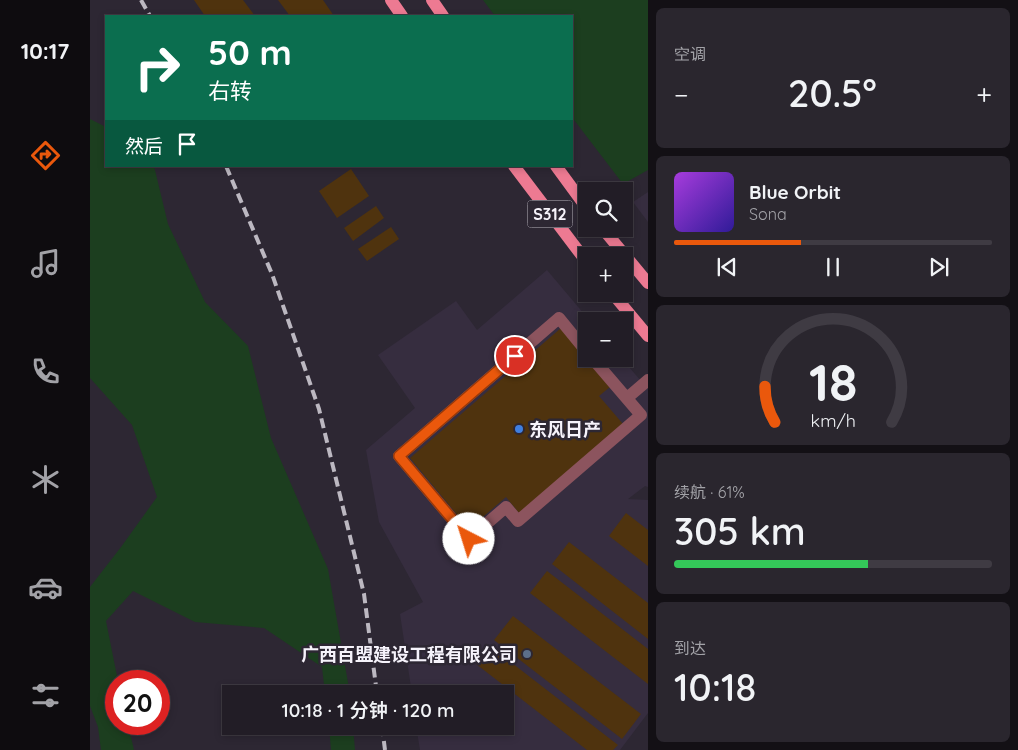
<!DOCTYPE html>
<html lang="zh">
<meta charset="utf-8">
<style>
body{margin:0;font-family:Quicksand,"Noto Sans SC",sans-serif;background:#2a262e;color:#f1f3f6;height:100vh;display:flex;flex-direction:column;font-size:19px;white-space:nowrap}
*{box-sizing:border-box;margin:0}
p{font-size:16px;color:#a2a2a7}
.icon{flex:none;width:28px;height:28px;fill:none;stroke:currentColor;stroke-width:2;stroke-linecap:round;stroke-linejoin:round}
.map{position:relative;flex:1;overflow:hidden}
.panel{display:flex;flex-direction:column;gap:8px;padding:8px;background:#131015;width:370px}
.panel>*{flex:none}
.guide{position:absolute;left:15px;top:15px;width:468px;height:152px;border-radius:0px;box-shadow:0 2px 8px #0003,0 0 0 1px #3f3b43;background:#0b6e4f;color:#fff;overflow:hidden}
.buttons{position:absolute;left:488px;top:182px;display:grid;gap:10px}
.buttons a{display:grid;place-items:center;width:55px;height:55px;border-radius:0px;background:#221d26;box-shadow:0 2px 8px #0003,0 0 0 1px #3f3b43;font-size:25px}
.speed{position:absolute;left:15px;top:670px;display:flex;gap:10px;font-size:25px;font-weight:700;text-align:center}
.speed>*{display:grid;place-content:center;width:65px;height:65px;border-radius:50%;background:#221d26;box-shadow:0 2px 8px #0003,0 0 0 1px #3f3b43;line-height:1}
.speed .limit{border:8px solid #d22;background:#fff;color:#111}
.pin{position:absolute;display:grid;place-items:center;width:42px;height:42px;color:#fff;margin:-21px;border:2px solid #fff;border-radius:50%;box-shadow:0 1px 5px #0007}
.me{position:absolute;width:55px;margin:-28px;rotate:320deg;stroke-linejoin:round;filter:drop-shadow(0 0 4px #0008)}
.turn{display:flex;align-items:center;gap:18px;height:105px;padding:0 20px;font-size:22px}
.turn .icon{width:65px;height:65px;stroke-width:2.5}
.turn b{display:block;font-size:35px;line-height:42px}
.then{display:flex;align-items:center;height:48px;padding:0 20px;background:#0003;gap:10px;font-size:19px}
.big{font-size:38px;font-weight:600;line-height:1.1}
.panel .card{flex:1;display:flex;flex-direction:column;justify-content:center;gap:8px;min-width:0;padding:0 18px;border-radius:8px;background:#2a262e}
.panel .dial{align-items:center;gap:0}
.dial svg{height:130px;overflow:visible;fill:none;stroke:#3f3b43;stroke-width:7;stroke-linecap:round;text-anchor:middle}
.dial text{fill:#f1f3f6;stroke:none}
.song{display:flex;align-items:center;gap:15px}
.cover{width:60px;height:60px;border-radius:8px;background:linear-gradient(135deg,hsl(280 70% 55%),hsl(250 70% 35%))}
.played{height:5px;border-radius:2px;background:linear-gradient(90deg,#ea580c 40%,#3f3b43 40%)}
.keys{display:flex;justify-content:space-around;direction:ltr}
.heat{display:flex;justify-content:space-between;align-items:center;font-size:28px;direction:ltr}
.charge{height:8px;border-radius:4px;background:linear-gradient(90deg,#34c759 61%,#3f3b43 0)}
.trip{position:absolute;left:132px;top:685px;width:292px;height:50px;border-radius:0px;background:#221d26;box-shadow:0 2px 8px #0003,0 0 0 1px #3f3b43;font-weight:600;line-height:50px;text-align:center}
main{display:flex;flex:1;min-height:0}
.dock{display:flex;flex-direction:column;width:90px;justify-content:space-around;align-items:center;background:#0e0c0f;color:#a2a2a7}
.dock .icon{width:35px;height:35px}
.dock .on{color:#ea580c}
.dock b{font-size:22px;color:#f1f3f6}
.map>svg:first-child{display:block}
.built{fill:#362d3f}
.green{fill:#1c3e1f}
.building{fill:#4f330e}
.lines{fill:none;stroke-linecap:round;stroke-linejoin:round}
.minor{stroke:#8c545e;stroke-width:12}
.major{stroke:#ed7a92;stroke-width:12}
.rail{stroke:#bcb8c1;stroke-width:4;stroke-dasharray:10 5;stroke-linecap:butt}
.route-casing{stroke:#983908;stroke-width:12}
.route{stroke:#ea580c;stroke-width:9}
.shop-dot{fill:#3f7fe0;stroke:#2d2733;stroke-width:2}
.service-dot{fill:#5c6f8a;stroke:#2d2733;stroke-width:2}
.labels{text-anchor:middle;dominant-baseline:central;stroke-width:5;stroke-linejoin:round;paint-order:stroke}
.shield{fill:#2d2733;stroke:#bab6bf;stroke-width:1}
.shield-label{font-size:16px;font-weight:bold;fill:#f6f3fb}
.poi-label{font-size:18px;font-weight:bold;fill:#f6f3fb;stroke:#2d2733;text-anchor:start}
</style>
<main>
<nav class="dock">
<b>10:17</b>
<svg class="icon on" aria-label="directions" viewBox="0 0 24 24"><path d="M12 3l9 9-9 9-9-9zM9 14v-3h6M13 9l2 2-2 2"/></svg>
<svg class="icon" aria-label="music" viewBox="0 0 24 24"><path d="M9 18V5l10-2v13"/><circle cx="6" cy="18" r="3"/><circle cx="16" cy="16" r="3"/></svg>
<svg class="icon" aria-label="phone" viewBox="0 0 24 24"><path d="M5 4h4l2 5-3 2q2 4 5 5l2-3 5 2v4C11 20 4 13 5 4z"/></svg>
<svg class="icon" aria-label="climate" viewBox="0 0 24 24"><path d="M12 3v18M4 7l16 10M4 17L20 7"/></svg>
<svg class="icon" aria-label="car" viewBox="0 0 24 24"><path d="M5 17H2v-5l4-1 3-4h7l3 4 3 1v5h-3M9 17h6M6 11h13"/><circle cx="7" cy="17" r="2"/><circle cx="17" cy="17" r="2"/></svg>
<svg class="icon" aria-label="filters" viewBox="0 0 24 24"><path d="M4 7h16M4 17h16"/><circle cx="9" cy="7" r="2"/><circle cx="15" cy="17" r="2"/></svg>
</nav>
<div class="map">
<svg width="558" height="750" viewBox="0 0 558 750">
<rect width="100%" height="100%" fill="#2d2733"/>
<!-- built -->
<path class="built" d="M558 192V222L543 202Z
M457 270 500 321H496V359H532L558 389V487L555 486 538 499 558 500V713L530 750H330L326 726H416V694H322L310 614 333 602 289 522 276 450 325 408 288 355 366 301 387 330Z"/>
<!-- green -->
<path class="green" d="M393 0H558V170L533 184 481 116V16H405Z
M0 119 16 127V166H64L78 224 115 302 158 346 181 438 238 569 260 694H235L232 667 174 628 105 622 43 591 16 621 28 681H26V724H38L44 750H11L8 727 0 706V587L31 547 67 497 42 425 0 378Z
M239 726H263L265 750H241Z"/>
<!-- building -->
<path class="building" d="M104 0H153L165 16H115Z
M188 0H233L244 16H200Z
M261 169 279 196 247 218 229 191Z
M286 206 294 218 263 241 254 228Z
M301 227 309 239 277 261 268 249Z
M471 328 520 387 509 396 533 424 429 513 416 497 379 529 320 458Z
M536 513 558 530V566L519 536Z
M479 542 558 603V639L462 564Z
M457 571 558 649V684L440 593Z
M423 616 551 714 532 739 404 640Z
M400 646 528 745 523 750H497L386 664Z"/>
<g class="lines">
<!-- minor -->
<path class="minor" d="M496 351 469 318 309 456 379 539 416 507 428 521 551 415 503 359
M537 398 558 380"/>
<!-- major -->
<path class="major" d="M301 0 312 16
M342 0 353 16
M424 166 496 261
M466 166 496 207
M513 229 558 283
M523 294 558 336"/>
<!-- rail -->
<path class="rail" d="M51 0 60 16
M136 166 182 274 229 409 274 594 287 694
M292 726 295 750"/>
</g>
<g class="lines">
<!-- route casing -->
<g class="route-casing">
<path id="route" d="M379 539 309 456 425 356"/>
</g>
<!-- route -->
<use href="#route" class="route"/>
</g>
<!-- markers -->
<circle class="shop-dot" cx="429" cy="429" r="5"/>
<circle class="service-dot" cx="437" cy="654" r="5"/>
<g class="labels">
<!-- shield labels -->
<rect class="shield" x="437.5" y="200.5" width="45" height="27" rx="4"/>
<g class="shield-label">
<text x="460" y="214">S312</text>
</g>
<!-- poi labels -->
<g class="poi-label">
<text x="439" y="429">东风日产</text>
<text x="427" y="654" text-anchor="end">广西百盟建设工程有限公司</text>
</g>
</g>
</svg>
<div class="buttons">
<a><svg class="icon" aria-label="search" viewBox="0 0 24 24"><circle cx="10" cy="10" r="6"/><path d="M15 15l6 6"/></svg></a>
<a>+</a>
<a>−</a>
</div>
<div class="speed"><div class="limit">20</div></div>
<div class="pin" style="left:425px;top:356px;background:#d93025"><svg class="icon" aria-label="arrive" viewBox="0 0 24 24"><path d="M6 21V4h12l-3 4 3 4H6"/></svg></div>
<svg class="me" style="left:379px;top:539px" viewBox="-20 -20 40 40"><circle r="19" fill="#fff"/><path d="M0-13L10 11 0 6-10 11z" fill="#ea580c"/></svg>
<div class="trip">10:18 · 1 分钟 · 120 m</div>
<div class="guide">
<div class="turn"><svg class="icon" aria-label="right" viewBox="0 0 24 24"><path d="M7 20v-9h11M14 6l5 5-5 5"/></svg><div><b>50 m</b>右转</div></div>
<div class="then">然后<svg class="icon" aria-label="arrive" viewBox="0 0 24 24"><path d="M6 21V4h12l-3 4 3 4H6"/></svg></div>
</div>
</div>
<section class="panel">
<div class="card"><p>空调</p>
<div class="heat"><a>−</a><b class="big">20.5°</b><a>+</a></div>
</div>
<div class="card">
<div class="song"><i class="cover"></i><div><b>Blue Orbit</b><p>Sona</p></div></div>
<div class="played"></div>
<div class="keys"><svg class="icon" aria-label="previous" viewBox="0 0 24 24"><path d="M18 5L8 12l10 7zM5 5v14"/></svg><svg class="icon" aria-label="pause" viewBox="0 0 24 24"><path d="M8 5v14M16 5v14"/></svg><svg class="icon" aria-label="next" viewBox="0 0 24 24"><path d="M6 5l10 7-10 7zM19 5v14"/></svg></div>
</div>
<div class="card dial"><svg viewBox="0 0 100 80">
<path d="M14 69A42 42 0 1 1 86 69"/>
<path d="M14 69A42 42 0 0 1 8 47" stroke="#ea580c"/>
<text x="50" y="56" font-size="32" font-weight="700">18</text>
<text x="50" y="72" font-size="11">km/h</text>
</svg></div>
<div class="card"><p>续航 · 61%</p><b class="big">305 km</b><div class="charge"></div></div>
<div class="card"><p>到达</p><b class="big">10:18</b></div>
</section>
</main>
